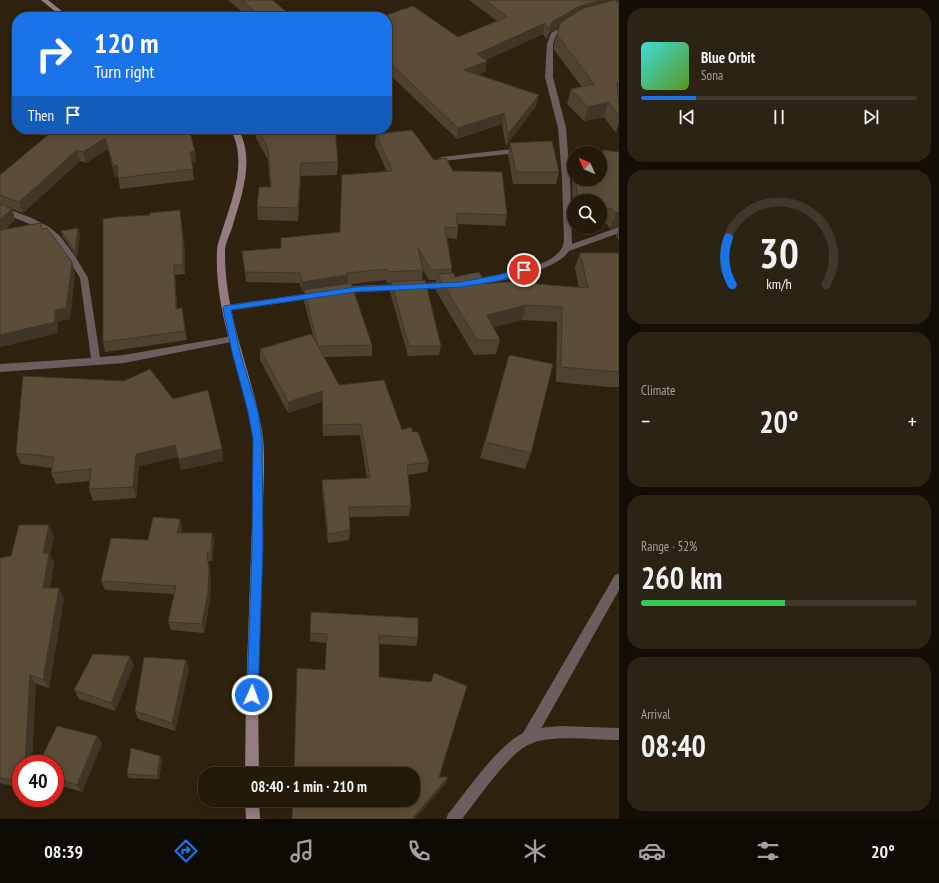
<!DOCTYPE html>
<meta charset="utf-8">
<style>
body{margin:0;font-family:"PT Sans Narrow",sans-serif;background:#2b2313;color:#f1f3f6;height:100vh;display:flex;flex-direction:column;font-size:15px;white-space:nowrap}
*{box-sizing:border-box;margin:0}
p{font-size:13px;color:#a3a19c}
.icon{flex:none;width:22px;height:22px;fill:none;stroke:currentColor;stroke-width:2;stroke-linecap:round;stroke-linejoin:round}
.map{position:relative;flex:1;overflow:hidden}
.panel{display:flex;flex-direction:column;gap:8px;padding:8px;background:#130e06;width:320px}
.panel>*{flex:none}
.hud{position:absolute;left:12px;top:12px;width:380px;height:122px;border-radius:16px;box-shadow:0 2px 10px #0003,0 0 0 1px #40382b;background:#1a73e8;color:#fff;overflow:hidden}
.needle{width:26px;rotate:314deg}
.tools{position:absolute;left:567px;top:146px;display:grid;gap:8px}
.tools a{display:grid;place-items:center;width:40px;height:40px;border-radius:50%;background:#231a0a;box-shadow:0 2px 10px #0003,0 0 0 1px #40382b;font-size:20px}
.speed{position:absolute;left:12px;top:755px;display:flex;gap:8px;font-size:20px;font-weight:700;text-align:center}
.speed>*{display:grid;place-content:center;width:52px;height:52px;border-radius:50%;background:#231a0a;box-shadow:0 2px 10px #0003,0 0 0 1px #40382b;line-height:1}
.speed .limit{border:6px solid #d22;background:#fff;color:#111}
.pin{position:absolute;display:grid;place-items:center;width:34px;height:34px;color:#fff;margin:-17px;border:2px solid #fff;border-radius:50%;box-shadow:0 1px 4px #0007}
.me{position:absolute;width:44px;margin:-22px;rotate:2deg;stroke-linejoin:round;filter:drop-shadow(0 0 3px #0008)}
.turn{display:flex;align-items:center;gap:14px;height:84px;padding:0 16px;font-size:18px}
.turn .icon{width:52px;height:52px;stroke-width:2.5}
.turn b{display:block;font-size:28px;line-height:34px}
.then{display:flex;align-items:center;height:38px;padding:0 16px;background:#0003;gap:8px;font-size:15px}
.big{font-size:30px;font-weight:800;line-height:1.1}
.panel .widget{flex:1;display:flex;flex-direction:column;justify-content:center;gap:6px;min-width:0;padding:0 14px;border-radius:16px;background:#2b2313}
.panel .dial{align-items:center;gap:0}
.dial svg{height:104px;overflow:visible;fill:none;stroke:#40382b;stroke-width:7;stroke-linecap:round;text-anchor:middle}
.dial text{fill:#f1f3f6;stroke:none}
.song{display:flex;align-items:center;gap:12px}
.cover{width:48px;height:48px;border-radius:6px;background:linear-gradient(135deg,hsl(180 70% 55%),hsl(90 70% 35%))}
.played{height:4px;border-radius:2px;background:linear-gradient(90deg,#1a73e8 20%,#40382b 20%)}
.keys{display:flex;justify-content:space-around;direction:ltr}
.heat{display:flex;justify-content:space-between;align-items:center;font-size:22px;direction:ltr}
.charge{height:6px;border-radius:3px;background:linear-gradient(90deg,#34c759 52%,#40382b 0)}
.trip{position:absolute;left:198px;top:767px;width:222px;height:40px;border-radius:16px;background:#231a0a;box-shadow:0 2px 10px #0003,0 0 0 1px #40382b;font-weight:800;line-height:40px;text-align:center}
.dock{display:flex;height:64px;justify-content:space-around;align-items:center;background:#0e0a04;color:#a3a19c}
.dock .icon{width:28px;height:28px}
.dock .current{color:#1a73e8}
.dock b{font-size:18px;color:#f1f3f6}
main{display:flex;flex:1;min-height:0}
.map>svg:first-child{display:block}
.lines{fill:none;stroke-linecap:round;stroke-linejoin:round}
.lane{fill:#6c5d5f;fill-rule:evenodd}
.street{fill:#6c5d5f;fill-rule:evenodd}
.secondary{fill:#947c80;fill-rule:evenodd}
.wall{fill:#4f4230}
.shaded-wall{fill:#403627}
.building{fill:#5c4d38;stroke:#403627}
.route{fill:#1a73e8;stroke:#114b97}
</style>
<main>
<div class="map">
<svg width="619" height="819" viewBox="0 0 619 819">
<rect width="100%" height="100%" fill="#2f220e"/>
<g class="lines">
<!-- lane -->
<path class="lane" d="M619 574V590L533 743 528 744 523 743 522 738 523 733 615 575Z"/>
<!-- street -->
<path class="street" d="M570 22 573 24 572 25 556 35 553 44V77L566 128 570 178 572 244 619 227V233L569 251C557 271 494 283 471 286L468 285 467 283 468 281C492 274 542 271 559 252 562 249 563 245 564 241L562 178 558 128 545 77 547 44 551 33Z
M522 148H525V152L442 161 438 159 442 157Z
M0 206 32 218 49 227 60 236 75 256 88 278 100 357 124 355 233 336 238 339 236 341 124 363 0 372V364L91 358 80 278 69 260 59 246 49 235 32 225 0 212Z
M447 282 451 285 447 288 355 292 340 295 336 292 337 290 355 286Z
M318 292 322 295 321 297 227 311 222 308 227 305Z
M560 726 619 728V740C596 740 550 734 530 744 509 753 477 800 462 819H446L448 814C467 791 497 746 523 733 534 728 548 727 560 726Z"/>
<!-- secondary -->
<path class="secondary" d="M41 0H48L69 17H62Z
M230 129H238C256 159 241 197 232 228 229 236 225 244 225 251 224 317 254 375 263 438 264 448 264 458 264 468L258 695 259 774H245L246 695 254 468C253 458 254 448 253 438 244 375 214 316 217 251 217 244 221 235 223 228 233 197 248 159 230 129Z
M245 800H259L260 819H246Z"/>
</g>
<!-- wall -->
<path class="wall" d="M228 0H272L293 17H248Z
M469 0H619V123L616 133 604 117 584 121 567 104 571 89 582 87 554 50V44L559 27 549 33 547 40 543 34 486 60 485 72 478 75 539 95 536 106 506 146 502 124 457 139 387 72V17L458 37 497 21Z
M387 89 393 97 391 113 387 112Z
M55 129 138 131 195 151 196 162 192 163 194 180 120 189 118 176 115 177 108 149 86 163 80 161 23 213 12 209 15 220 5 229H43L75 273 70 319 58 321V333L0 347V175Z
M256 129H335L338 162 337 175 301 176 298 221 258 220 257 207 270 187 268 160 256 138Z
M376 134 434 160 453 171 507 215 505 226 458 224V228L457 239 447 238 452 269 451 273 455 277 486 284H536L579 288 575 268 580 253H619V387H608L556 382 557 322 522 320 493 327 500 340 496 354 474 355 435 289 436 280H429L423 270 422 280 441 346 439 355 408 356 390 292 391 283H387L386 280 351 284 372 345V356L324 357 339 385 402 430 413 432 429 462 427 472 408 475 411 506 409 516 350 517V530L349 540 328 543 322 490V480L367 478 360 435 323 436 322 402 288 413 260 360V349L313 336 304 301V292H302L300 283 246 282 242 251 281 248 340 232 387 172 375 145Z
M510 143 559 172 556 184H513L508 155Z
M603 150 619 226 610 229 607 224 600 225V201H574V218L573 214 572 181 574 173V179H600V160Z
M180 210 185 252V274L175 275 177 309 182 308 187 340 105 352 103 342 150 215Z
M619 227V240L616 236Z
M61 231 80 234 77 257 63 237Z
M509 355 531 453 525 469 480 458Z
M173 399 222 449 223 461 181 470 178 457 139 466 136 498 93 501 89 489 90 481 56 484 51 473 52 468 21 464 16 453Z
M180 519 182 529 181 533 214 542 212 561H209L211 580 210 600 204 633 171 630 168 622 174 594 105 590 101 581 148 540Z
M54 536 50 555 54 563 50 588 64 598 49 688 36 684 21 764V788L0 783V558L11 556Z
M311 612 418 638 416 646 379 644V677L439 777H448L445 784 415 819H292L325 670 327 643 310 641Z
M134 665 115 711 79 699 74 690Z
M189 669 175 731 138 719 135 711Z
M97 736 102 744 82 792 62 786 59 796 55 795V764L42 757Z
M162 759 159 779 129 778 127 774Z"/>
<!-- shaded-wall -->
<path class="shaded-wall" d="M600 0H619V3L575 18 549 33 547 40 552 22 578 7Z
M545 23 543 34 475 65 477 54Z
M487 61 485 72 462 82 464 70Z
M539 95 536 106 506 146 508 134Z
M608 102 604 117 584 121 588 107Z
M504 113 502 124 457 139 458 128Z
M121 129H142L113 146 111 135Z
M105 138 108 149 86 163 83 152Z
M77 150 80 161 23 213 19 202Z
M195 151 196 162 192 163 190 152Z
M301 163V176L298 221V208Z
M113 165H117L119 176 115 177Z
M12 209 15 220 0 234V219Z
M180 210 185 252V274L183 265Z
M619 212V226L610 229 616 213Z
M78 228 80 234 77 257 75 251Z
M72 262 75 273 70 319 58 321V333L0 347V335L55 310Z
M174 265 175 275 178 318 176 309Z
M348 275 347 286 304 290V292H302V282Z
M526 305 522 320 483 330 487 315Z
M322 391V402L288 413V402Z
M175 445 178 457 139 466 136 498 133 487 136 454Z
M222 449 223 461 181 470 179 459Z
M180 519 182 529 179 543 177 533Z
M49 525 54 536 50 555 54 563 48 598 43 588V553Z
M212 533 214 542 212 561 211 552Z
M207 552 211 580 210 600 204 633 202 624Z
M59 588 64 598 49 688 43 680Z
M130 656 134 665 115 711 111 703Z
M186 660 189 669 175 731 172 723Z
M30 675 36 684 32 764H25Z
M97 736 102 744 82 792 77 785Z
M160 756 162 759 159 779 157 776Z
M448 777 445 784 415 819H412Z
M57 779 62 786 59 796 55 792V784Z"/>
<!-- building -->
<path class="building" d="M242 0H272L293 17H262Z
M485 0H600L578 7 552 22 549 29 545 23 477 54 487 61 464 70 539 95 508 134 504 113 458 128 387 60V17H381L413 6 458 37 507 17Z
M614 0H615L619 3V86L617 83 619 105V116L608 102 588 107 571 89 594 84 558 36V30L561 22 584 8Z
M387 89 393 97H387Z
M55 129H121L111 135 156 129H189L195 151 190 152 193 169 118 178 117 165H113L105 138 83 152 77 150 19 202 0 195V175Z
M257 129H335L338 162 301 163 298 208 257 207 259 187H271L268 148Z
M412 130 434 160 446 158 453 171 502 172 507 215 456 213 458 228 445 227 452 269 431 270 418 248 423 270 388 272 387 269 347 273 348 275 302 282 300 273 245 272 242 251 281 248V238L340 232 342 175 392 171 376 134Z
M552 141 559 172H516L510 143Z
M603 150 619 152V212L616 213 612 209H600V201H578L577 198 576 179H600V168H605Z
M0 204 12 209 0 219Z
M180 210 183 242V265H174L176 309 182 308 185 331 103 342V219L116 217 150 215V213Z
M41 223 42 229 47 228 72 262 66 308 55 310V322L0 335V230Z
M78 228 75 251 61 231Z
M580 253H619V372L561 367 562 307 526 305 487 315 500 340H477L437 274 454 273 455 277 479 272 486 284 536 279V284L588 288Z
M425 280 441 346H409L391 282Z
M351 283 372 345 318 346 339 385 384 380 402 430 411 427 413 432H418L429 462 407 465 411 506 349 507 350 530 328 534 322 480 370 478 361 424 323 425 322 391 288 402 260 349 311 334 318 346 304 290Z
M509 355 553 364 531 453 485 442Z
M150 369 173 399 208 390 222 449 179 459 175 445 136 454 133 487 89 489 91 469 51 473 54 457 16 453 23 376 124 381Z
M153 517 180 519 177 533H212L211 552H207L209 571 208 591 202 624 168 622 176 586 101 581 111 538 148 540Z
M19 525H49L43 553H49L43 588H59L43 680 30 675 25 764H21V782L0 778V558L11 556Z
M311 612 418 618V638L379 635V677L431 682 434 673 467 686 439 777H448L412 819H292L293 800H413V774H294L297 668 325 670 327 634 310 633Z
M93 654 130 656 111 703 74 690Z
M144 657 186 660 172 723 135 711Z
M57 726 97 736 77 785 57 779 55 784V764H37L41 757H42Z
M131 748 160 756 157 776 127 774Z"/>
<!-- route -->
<path class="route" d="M524 268 528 270 527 272 498 281 461 287 355 292 231 310 240 352 258 412 262 439 263 547 258 695 256 699 252 701 248 699 247 695 252 547 253 439 248 412 232 352 223 308 224 306 355 287 461 282 498 275Z"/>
</svg>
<div class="tools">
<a><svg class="needle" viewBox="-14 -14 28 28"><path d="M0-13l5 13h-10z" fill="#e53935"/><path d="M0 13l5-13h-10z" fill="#a3a19c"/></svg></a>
<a><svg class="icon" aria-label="search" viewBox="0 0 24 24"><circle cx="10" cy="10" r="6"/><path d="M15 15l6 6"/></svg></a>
</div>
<div class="speed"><div class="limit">40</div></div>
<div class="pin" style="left:524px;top:270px;background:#d93025"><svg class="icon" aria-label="arrive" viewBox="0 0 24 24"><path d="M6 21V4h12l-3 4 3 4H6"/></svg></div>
<svg class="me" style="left:252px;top:695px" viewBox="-20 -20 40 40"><circle r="17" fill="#1a73e8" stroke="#fff" stroke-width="3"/><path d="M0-11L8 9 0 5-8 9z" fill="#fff"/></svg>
<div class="trip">08:40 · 1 min · 210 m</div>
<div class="hud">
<div class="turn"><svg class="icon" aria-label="right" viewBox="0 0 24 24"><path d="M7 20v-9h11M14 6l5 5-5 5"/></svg><div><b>120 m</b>Turn right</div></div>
<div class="then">Then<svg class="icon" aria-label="arrive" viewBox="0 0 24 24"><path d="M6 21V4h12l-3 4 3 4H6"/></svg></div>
</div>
</div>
<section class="panel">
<div class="widget">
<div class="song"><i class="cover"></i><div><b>Blue Orbit</b><p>Sona</p></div></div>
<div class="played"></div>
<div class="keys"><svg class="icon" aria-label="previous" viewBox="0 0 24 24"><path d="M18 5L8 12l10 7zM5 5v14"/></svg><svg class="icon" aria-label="pause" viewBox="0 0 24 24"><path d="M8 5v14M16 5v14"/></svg><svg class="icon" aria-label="next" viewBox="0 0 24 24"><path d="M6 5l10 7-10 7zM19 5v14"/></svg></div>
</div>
<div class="widget dial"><svg viewBox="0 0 100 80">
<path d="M14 69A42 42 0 1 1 86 69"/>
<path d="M14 69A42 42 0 0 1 11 33" stroke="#1a73e8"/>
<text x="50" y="56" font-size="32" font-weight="700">30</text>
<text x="50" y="72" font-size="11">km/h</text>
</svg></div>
<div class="widget"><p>Climate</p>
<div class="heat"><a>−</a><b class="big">20°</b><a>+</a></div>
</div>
<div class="widget"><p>Range · 52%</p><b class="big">260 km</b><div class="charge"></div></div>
<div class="widget"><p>Arrival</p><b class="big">08:40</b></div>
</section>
</main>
<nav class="dock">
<b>08:39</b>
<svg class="icon current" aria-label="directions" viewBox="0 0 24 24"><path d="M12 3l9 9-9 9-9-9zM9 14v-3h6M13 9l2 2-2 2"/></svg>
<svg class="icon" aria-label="music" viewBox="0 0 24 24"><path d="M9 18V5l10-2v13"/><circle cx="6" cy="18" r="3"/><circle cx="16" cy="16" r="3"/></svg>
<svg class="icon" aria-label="phone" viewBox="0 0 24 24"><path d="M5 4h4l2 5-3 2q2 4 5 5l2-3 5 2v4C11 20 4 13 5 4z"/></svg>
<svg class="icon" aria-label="climate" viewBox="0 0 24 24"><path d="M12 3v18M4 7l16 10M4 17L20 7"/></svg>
<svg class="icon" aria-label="car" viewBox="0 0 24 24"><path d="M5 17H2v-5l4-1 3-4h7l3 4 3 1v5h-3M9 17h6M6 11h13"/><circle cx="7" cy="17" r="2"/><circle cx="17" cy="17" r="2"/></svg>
<svg class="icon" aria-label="filters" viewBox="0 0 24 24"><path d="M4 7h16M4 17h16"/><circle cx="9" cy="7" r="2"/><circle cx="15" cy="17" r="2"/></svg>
<b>20°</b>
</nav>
